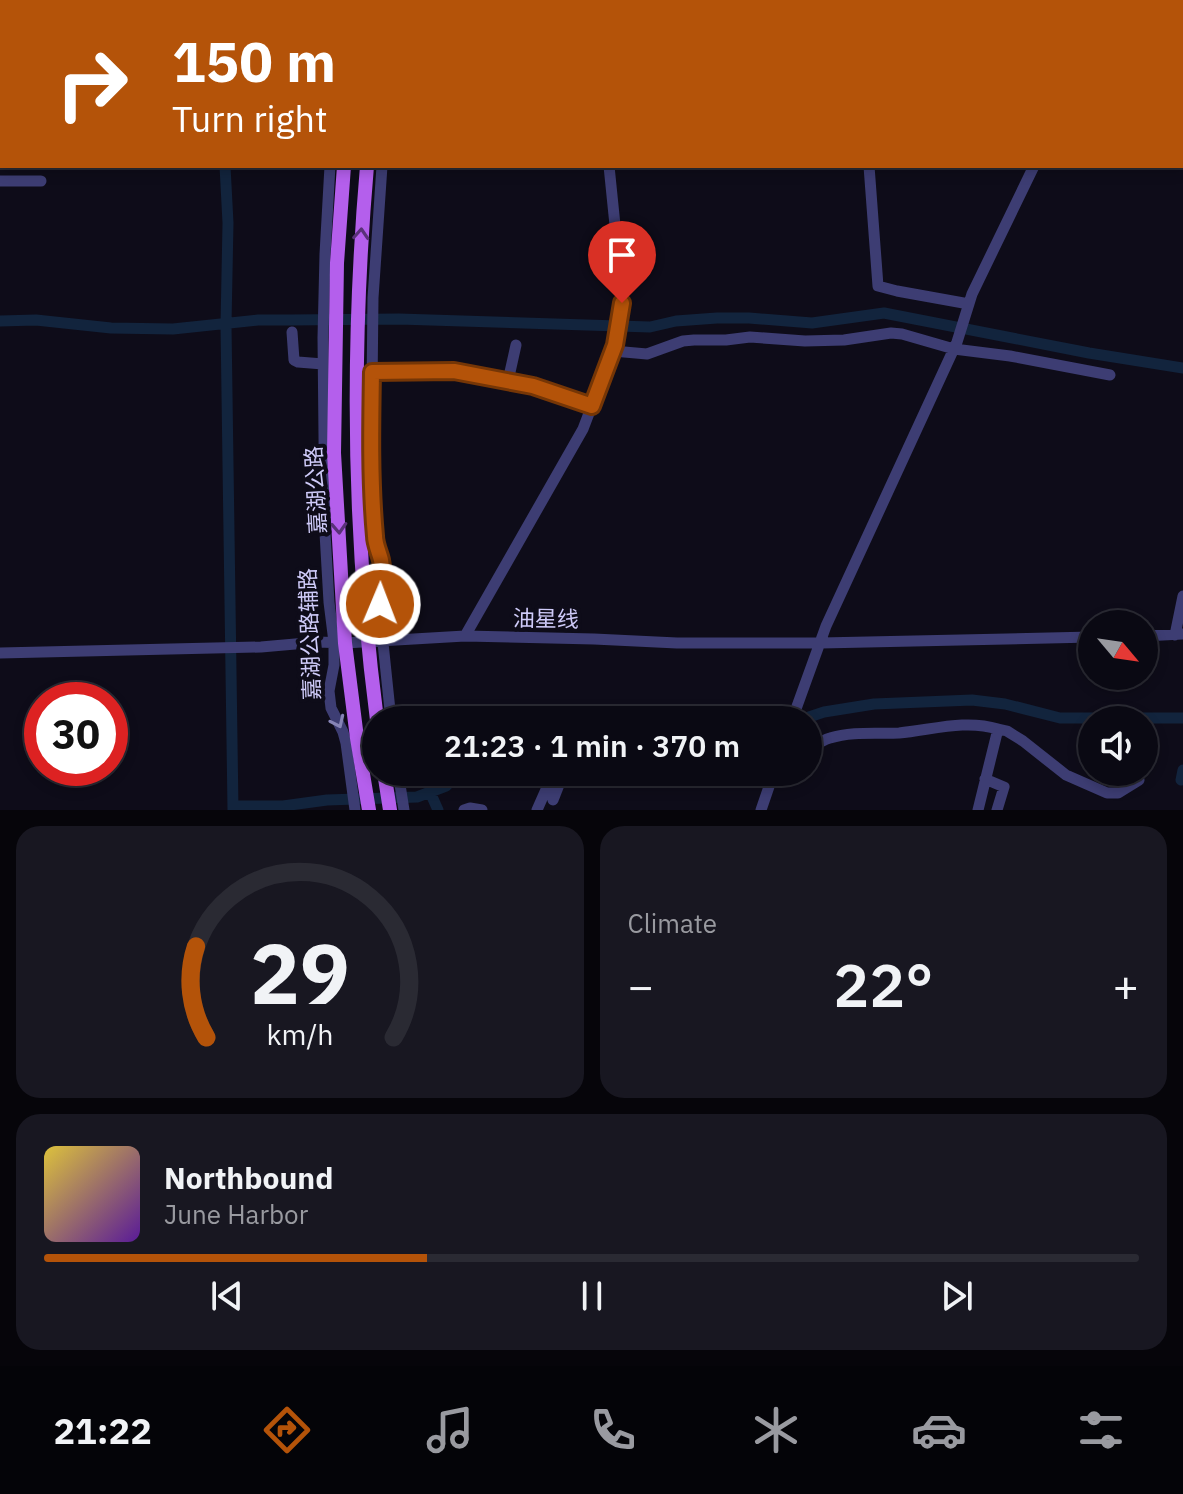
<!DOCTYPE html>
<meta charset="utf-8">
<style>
body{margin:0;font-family:"IBM Plex Sans","Noto Sans SC",sans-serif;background:#181721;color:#f1f3f6;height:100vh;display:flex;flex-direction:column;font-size:30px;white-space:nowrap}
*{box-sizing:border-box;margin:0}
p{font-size:26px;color:#999aa0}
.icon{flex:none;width:44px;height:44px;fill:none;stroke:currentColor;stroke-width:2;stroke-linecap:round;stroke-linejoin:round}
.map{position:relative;height:810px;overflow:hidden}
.sheet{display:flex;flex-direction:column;gap:16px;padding:16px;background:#06050a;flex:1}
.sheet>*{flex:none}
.top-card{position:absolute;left:0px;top:0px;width:1184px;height:168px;box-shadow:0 4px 12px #0003,0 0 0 2px #2a2a33;background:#b45309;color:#fff;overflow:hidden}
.needle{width:52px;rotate:119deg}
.controls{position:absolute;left:1078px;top:610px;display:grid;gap:16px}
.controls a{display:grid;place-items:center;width:80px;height:80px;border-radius:50%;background:#0a0913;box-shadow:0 4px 12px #0003,0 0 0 2px #2a2a33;font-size:40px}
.speed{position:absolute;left:24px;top:682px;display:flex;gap:16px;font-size:40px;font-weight:700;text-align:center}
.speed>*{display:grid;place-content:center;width:104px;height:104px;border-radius:50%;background:#0a0913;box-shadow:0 4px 12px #0003,0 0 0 2px #2a2a33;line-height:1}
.speed .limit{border:12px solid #d22;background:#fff;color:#111}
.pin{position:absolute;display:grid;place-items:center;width:68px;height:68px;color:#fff;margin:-82px -34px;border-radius:50% 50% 50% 0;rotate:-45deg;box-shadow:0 0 8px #0007}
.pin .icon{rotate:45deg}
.me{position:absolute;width:88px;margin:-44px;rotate:1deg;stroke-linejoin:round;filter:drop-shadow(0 0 6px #0008)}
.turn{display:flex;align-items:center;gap:28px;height:168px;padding:0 40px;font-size:36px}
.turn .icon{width:104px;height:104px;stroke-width:2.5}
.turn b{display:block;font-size:56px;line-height:68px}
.big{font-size:60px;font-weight:600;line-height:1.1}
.sheet .card{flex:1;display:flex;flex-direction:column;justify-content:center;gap:12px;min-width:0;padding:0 28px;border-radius:24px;background:#181721}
.sheet .dial{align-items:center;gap:0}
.dial svg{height:208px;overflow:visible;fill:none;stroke:#2a2a33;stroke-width:7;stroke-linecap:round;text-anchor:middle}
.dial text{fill:#f1f3f6;stroke:none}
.song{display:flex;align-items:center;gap:24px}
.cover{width:96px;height:96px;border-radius:12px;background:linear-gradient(135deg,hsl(50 70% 55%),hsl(270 70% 35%))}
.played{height:8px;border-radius:4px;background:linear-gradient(90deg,#b45309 35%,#2a2a33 35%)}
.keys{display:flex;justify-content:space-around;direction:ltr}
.heat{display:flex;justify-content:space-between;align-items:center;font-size:44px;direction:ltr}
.sheet .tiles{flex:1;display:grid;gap:16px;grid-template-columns:1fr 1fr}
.card:last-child{grid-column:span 2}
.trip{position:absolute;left:362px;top:706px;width:460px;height:80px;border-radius:40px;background:#0a0913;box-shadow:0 4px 12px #0003,0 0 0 2px #2a2a33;font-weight:600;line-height:80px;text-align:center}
.tab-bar{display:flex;height:128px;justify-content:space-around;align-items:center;background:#040408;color:#999aa0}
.tab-bar .icon{width:56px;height:56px}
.tab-bar .current{color:#b45309}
.tab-bar b{font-size:36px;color:#f1f3f6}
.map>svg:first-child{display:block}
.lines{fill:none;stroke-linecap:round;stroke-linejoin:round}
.canal{stroke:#12243d;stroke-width:11}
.minor{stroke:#3d3d73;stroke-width:11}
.major{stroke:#b45fec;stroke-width:14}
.oneway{stroke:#593178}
.oneway2{stroke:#8684b6}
.route-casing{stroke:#753606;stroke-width:20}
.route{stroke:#b45309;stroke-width:14}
.labels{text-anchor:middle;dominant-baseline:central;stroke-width:8;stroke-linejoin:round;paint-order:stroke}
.street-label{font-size:22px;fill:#cfcbf9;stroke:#0e0c19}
</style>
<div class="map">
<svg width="1183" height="810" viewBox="0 0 1183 810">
<rect width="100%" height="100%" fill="#0e0c19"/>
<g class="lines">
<!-- canal -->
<path class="canal" d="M217 0V2
M225 166 228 223 226 325 233 810
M0 321 36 320 111 328 173 329 258 320H290L399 319 650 327 676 321 717 318H749L812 323 884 313 1089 353 1183 368
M800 720 824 712 874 704 972 700 1005 704 1060 718H1183
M1181 780 1183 770
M430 792 438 810
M233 806H283L327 800 417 797 446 786 460 772"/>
<!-- minor -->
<path class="minor" d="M595 0V2
M859 0V2
M352 2V0
M404 2V0
M1113 2 1114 0
M330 166 325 254 323 338 325 533 329 602 334 642V665L329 691 331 708 343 732 346 743 355 810
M382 166 373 298 371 478 375 541 381 558 384 591 380 614 391 720
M869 166 878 286 897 291 969 304
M0 181H41
M292 332 294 360 298 362 323 364
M613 351 647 354 683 341 694 340H726L750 337 805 341 844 340 891 333 902 334 954 349 1010 356 1110 375
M372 372 454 371 533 386 592 406
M508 381 516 345
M1175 635 1183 596
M465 636 583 429 615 345 621 309 622 294 609 166
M1144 636 1182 634
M0 653 261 647 318 642 345 643 465 636 594 639 677 643H821L1092 637
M792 720 826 626 957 342 972 294 1034 166
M998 729 1007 731 1023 741 1066 775 1107 793H1118L1139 780
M808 749C815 745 823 740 830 738 852 731 877 734 899 733 932 730 965 719 998 729L978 810
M398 772 404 810
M985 779 1004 787 997 810
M553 800 564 772
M464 810 470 808 482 810
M537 810 552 776
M761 810 774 772"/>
<!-- major -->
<path class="major" d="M365 2V0
M388 2V0
M344 166 337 263 334 453 345 643 357 738 369 810
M367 166C351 351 353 536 377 720
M384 772 390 810"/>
</g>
<!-- one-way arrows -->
<defs><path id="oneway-chevron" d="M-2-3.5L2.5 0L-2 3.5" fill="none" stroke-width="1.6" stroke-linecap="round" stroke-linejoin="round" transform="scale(2)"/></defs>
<g class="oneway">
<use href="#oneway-chevron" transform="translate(361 234) rotate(-86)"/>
<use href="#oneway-chevron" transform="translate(339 528) rotate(87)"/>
</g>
<use class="oneway2" href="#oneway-chevron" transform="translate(338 722) rotate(65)"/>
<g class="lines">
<!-- route casing -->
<g class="route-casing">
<path id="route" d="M380 604C384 589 384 575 381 560 379 552 375 544 375 536 370 481 371 427 372 372L454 371 533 386 592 406 615 345 622 303"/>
</g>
<!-- route -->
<use href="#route" class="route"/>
</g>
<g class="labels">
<!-- street labels -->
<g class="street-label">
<text transform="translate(315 490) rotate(-93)">嘉湖公路</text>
<text transform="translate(546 618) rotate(1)">油星线</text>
<text transform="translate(309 634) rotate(-92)">嘉湖公路辅路</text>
</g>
</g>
</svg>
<div class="controls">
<a><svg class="needle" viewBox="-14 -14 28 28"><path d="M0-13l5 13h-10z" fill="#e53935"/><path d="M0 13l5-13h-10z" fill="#999aa0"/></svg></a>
<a><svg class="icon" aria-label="sound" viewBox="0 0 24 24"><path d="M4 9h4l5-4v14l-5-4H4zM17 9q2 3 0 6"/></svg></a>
</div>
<div class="speed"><div class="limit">30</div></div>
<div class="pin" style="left:622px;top:303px;background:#d93025"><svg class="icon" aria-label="arrive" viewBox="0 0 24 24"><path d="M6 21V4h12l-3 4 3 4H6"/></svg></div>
<svg class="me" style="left:380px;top:604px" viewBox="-20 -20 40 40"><circle r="17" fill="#b45309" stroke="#fff" stroke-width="3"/><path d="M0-11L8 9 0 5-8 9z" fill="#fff"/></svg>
<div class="trip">21:23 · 1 min · 370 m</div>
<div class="top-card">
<div class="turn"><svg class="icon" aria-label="right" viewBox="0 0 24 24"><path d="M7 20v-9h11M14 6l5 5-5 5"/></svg><div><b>150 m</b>Turn right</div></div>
</div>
</div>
<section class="sheet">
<div class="tiles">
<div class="card dial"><svg viewBox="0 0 100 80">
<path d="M14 69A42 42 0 1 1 86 69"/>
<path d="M14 69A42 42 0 0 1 10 34" stroke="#b45309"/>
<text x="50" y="56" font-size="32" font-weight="700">29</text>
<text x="50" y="72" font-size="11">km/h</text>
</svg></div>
<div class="card"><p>Climate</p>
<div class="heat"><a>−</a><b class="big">22°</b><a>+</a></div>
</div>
<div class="card">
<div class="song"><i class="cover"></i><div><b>Northbound</b><p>June Harbor</p></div></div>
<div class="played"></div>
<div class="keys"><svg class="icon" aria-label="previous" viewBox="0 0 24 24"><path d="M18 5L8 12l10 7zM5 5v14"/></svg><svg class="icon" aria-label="pause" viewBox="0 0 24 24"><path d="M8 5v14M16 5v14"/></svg><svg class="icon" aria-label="next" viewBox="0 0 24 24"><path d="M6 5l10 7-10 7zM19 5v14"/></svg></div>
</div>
</div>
</section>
<nav class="tab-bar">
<b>21:22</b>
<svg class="icon current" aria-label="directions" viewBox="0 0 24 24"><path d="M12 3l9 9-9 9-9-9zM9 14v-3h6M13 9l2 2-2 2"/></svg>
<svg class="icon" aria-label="music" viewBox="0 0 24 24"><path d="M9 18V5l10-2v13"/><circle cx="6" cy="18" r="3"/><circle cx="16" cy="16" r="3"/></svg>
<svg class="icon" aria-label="phone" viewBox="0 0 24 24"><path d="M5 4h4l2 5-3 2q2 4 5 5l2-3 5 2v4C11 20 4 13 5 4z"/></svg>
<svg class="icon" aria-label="climate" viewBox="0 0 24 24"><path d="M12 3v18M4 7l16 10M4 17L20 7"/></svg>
<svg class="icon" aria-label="car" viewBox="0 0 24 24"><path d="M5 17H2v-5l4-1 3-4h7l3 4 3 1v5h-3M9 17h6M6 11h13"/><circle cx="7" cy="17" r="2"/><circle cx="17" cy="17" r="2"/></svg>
<svg class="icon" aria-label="filters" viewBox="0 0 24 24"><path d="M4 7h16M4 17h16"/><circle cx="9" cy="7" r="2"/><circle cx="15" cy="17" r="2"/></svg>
</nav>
